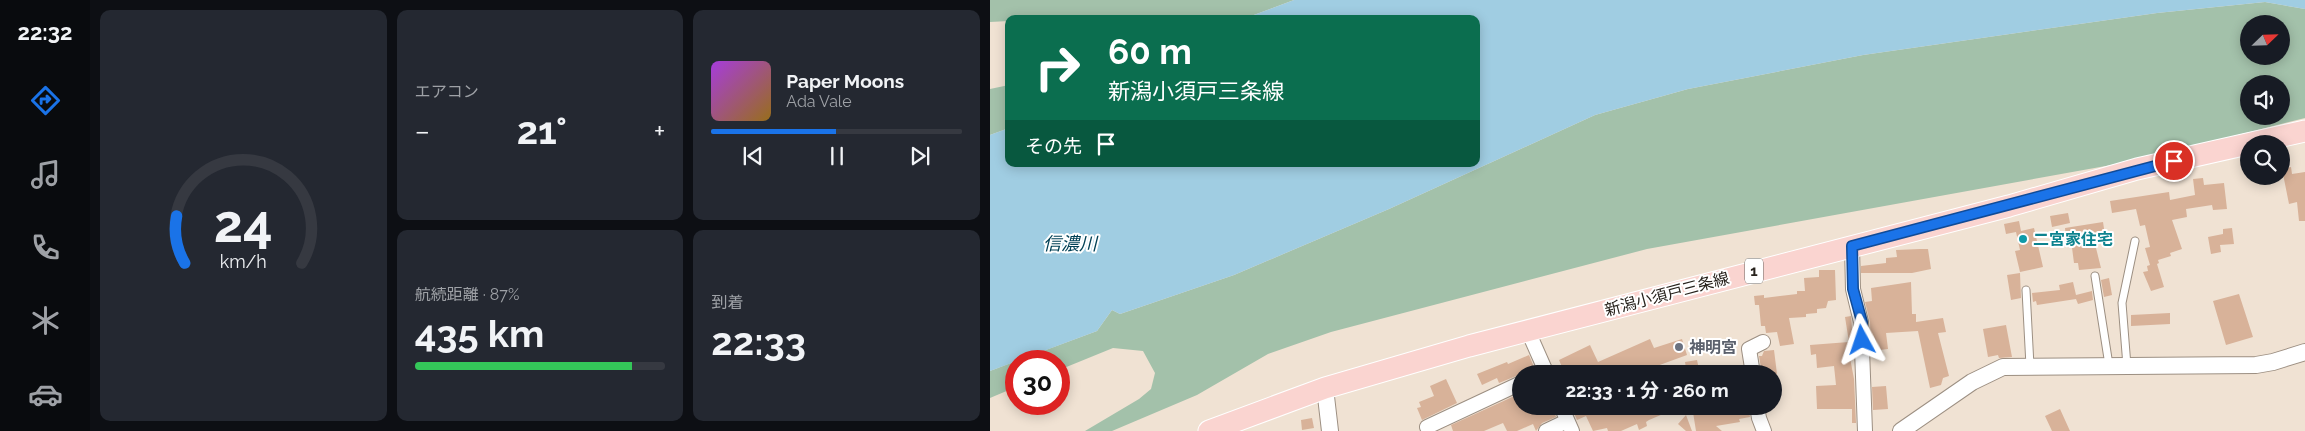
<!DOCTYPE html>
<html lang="ja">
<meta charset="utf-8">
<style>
body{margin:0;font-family:Raleway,"Noto Sans JP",sans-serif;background:#242831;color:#f1f3f6;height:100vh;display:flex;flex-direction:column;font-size:19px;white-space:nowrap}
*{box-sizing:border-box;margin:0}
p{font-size:16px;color:#9ea1a6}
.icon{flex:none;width:28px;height:28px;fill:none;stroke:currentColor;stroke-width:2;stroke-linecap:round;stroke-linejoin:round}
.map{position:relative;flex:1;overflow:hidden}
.drawer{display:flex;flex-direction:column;gap:10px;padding:10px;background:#0d0f14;width:900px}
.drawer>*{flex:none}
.top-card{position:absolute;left:15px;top:15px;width:475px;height:152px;border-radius:10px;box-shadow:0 2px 12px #0003;background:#0b6e4f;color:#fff;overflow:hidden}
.needle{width:32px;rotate:67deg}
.buttons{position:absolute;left:1250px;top:15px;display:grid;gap:10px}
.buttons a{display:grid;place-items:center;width:50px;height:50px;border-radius:50%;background:#171b24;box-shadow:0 2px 12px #0003;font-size:25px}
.speed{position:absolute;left:15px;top:350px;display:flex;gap:10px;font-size:25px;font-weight:700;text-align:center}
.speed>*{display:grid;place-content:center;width:65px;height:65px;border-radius:50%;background:#171b24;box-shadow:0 2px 12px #0003;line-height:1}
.speed .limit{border:8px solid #d22;background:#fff;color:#111}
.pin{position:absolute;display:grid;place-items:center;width:42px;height:42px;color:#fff;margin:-21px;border:2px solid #fff;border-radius:50%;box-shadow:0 1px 5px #0007}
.me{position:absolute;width:55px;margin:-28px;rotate:355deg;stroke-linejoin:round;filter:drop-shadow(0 0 4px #0008)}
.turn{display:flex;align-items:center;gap:18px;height:105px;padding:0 20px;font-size:22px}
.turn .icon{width:65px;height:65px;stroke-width:2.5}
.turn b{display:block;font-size:35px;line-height:42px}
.then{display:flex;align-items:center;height:48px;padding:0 20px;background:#0003;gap:10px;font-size:19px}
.big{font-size:38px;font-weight:700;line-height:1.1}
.drawer .card{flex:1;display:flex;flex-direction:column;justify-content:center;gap:8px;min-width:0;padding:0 18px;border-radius:10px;background:#242831}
.drawer .dial{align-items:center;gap:0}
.dial svg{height:130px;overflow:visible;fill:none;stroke:#363941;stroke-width:7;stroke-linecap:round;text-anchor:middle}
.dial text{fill:#f1f3f6;stroke:none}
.song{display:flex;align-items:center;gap:15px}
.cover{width:60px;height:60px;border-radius:8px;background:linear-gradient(135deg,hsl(280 70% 55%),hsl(40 70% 35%))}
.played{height:5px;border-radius:2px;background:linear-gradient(90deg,#1a73e8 50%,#363941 50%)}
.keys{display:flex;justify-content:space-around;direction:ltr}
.heat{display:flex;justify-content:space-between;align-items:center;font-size:28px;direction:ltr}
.charge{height:8px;border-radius:4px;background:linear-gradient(90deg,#34c759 87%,#363941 0)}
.drawer .tiles{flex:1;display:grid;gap:10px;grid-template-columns:repeat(3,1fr)}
.card:first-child{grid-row:span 2}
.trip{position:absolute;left:522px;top:365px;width:270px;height:50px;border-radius:25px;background:#171b24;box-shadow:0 2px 12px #0003;font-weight:700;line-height:50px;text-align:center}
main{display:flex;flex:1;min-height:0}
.menu{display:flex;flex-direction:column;width:90px;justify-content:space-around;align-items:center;background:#090b0e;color:#9ea1a6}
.menu .icon{width:35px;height:35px}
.menu .on{color:#1a73e8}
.menu b{font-size:22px;color:#f1f3f6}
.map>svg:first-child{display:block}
.green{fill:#a3c1aa;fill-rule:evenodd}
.water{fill:#a0cde2}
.building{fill:#d8b299}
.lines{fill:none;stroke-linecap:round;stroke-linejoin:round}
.service-casing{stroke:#9c8f82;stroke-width:9}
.minor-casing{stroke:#9c8f82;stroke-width:16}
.tertiary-casing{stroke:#9c8f82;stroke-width:18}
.primary-casing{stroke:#fff;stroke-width:23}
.service{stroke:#fff;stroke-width:7}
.minor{stroke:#fff;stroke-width:14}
.tertiary{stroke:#fff;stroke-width:16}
.primary{stroke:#fad4d0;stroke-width:21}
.route-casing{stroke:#114b97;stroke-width:12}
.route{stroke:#1a73e8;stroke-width:9}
.culture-dot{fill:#0f9aa8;stroke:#fff;stroke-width:2}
.worship-dot{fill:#6b7280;stroke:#fff;stroke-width:2}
.labels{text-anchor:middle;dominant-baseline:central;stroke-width:4;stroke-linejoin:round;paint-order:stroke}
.shield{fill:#fff;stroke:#686460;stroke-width:1}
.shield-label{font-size:15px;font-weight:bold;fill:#27221c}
.culture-label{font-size:16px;font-weight:bold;fill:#0d838f;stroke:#fff;text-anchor:start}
.street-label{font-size:16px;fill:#27221c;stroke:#fff}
.worship-label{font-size:16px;font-weight:bold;fill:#5b616d;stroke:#fff;text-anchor:start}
.water-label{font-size:18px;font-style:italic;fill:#004055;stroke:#fff}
</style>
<main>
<nav class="menu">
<b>22:32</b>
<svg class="icon on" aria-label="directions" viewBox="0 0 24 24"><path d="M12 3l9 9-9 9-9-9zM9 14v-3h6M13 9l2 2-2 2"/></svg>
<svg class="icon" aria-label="music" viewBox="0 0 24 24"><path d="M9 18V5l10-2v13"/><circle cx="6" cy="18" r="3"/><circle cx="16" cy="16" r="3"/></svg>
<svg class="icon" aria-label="phone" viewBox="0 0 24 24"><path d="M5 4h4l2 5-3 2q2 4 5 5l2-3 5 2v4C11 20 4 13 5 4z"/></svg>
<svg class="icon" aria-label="climate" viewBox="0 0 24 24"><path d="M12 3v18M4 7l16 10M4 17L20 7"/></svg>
<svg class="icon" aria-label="car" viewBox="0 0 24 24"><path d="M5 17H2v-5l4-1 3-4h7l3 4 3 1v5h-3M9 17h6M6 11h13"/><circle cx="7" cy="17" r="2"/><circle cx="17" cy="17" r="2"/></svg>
</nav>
<section class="drawer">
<div class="tiles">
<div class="card dial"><svg viewBox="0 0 100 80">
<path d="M14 69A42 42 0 1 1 86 69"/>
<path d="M14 69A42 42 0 0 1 9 40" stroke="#1a73e8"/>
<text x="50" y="56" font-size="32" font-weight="700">24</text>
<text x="50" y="72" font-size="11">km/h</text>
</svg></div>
<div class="card"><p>エアコン</p>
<div class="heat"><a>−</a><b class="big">21°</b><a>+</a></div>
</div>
<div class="card">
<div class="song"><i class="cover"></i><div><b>Paper Moons</b><p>Ada Vale</p></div></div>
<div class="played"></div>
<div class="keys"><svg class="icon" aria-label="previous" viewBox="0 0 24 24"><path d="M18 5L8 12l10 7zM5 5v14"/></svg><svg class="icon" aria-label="pause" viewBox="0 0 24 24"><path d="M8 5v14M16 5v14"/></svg><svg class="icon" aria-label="next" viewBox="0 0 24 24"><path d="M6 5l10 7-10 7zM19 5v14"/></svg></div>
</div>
<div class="card"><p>航続距離 · 87%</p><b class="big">435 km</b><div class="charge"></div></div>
<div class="card"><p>到着</p><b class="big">22:33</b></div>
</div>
</section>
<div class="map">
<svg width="1315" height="431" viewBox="0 0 1315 431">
<rect width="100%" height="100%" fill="#f0e2d3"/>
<!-- green -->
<path class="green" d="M0 0H304L253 19H19V21L0 22Z
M1275 2 1315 9V118L1149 160 657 249 341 332 278 354 207 395 122 431H95L149 399 161 389 165 373 153 351 123 348 69 370V361H26L107 331 122 310 130 314 244 275 399 209 605 115 698 89 873 55 1167 13ZM1259 24H1291V56H1259ZM1259 84H1291V116H1259Z
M19 85V128L0 135V89Z
M26 361V387L0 398V371Z"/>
<!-- water -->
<path class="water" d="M304 0H1315V9L1275 2 1167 13 873 55 698 89 605 115 399 209 244 275 130 314 122 310 107 331 0 371V135L19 128V164H486V19H253Z"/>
<!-- building -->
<path class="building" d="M1301 167 1302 174 1315 172V221H1309L1307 202 1299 204 1292 169Z
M1213 178 1214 185 1234 183 1237 209 1223 210 1222 205 1196 209 1197 217 1182 220 1192 249 1180 253 1181 256 1168 260 1169 263 1167 264 1174 287 1161 291 1153 272 1158 271 1157 266 1160 265 1155 248 1160 247 1155 225 1150 226 1146 209 1122 213 1120 201 1179 192 1180 200 1205 195 1203 179Z
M1078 213 1080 223 1062 227 1060 216Z
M1029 221 1031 231 1044 228 1053 267 1030 272 1025 251 1030 250 1026 232 1016 234 1014 224Z
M1113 222 1115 235 1103 236 1111 268 1089 270 1088 263H1084L1081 240H1076L1075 228Z
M1242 228 1244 244 1230 245 1231 252 1221 254 1218 237 1233 234V229Z
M930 249H938L941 269 922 273H871V266L896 263V258L907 257 906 250Z
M829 270H845L846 300 838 301 836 308 827 309V313L816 314V317L799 318 804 344 790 346 787 332 776 333 775 326H771L769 305H765L764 296 774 295V298L807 294V291H815L814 278 829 277Z
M1030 273 1031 298 1021 300 1017 275Z
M1119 278 1122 295 1114 297 1111 280Z
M921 282 922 314H926V322L953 318 956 332 948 333 959 376 953 378 951 385 940 388 928 331 896 333 898 349 881 351 880 322 875 302 882 301 881 288Z
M1083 282 1086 295 1102 291 1103 300 1088 304 1086 299 1047 305 1046 301 1043 302 1042 293 1070 290 1069 285Z
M1249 294 1263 337 1236 345 1223 301Z
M1180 313V324L1141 326V315Z
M861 316 864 358H860L864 379 866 423H862V409H827L826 386 846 385 844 366 827 368 826 354 821 355 820 345 859 342 855 317Z
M1016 325 1022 357 1009 358 1008 355 998 357 993 329Z
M660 339 664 348 692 339 697 355 645 374H575L569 360 600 345 608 362Z
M784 350 787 374H772L769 356H772L774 351Z
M539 355 547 374H531L509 383 507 378 492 385 487 374 517 362 518 364Z
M707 360 710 374H697L695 362Z
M456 379 467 403 432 420 427 408 431 407 429 402 444 396 440 386Z
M896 386 898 409 883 410 882 387Z
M531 393V406H533L537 413 553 406H562L566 417 552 423 546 431 543 424 527 431H517L513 423 494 431H463L461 425Z
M592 406H692L659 420 656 422 657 426 649 430 647 424 631 431H618L617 428 603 431 596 416 587 420 583 411Z
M702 406H758L760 417 749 419 750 422 726 426 732 431H706Z
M1070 409 1080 431H1062L1055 416Z
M696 415 702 431H696L688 424Z
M322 418 324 428 312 430 311 420Z"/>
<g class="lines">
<!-- service casing -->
<g class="service-casing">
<path id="service" d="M1105 276 1119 365
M1036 290 1040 366
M1137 366 1132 303 1145 241"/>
</g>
<!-- minor casing -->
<g class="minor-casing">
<path id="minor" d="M862 246 863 289 871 322 875 431
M538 331 557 374
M763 374 759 349 773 342
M571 406 582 431
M767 406 769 418 774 431
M437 427 531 383
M556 431 577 421"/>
</g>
<!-- tertiary casing -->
<g class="tertiary-casing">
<path id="tertiary" d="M335 388 340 431
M911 431 982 382 1013 367 1266 365 1283 362 1315 352"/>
</g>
<!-- primary casing -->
<g class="primary-casing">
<path id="primary" d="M219 431 335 388 479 346 1019 206 1147 169 1315 131"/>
</g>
<!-- service -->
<use href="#service" class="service"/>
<!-- minor -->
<use href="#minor" class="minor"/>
<!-- tertiary -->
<use href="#tertiary" class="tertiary"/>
<!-- primary -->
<use href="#primary" class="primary"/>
</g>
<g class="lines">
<!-- route casing -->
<g class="route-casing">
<path id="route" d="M872 340V322L863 289 862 246 1184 161"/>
</g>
<!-- route -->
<use href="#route" class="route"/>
</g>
<!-- markers -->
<circle class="culture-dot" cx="1033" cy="239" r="5"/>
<circle class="worship-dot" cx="689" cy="347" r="5"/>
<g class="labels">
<!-- shield labels -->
<rect class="shield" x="755" y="258.5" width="18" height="25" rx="4"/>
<g class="shield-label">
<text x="764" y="271">1</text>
</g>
<!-- culture labels -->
<g class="culture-label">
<text x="1043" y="239">二宮家住宅</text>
</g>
<!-- street labels -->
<g class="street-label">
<text transform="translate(677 294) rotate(-15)">新潟小須戸三条線</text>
</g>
<!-- worship labels -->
<g class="worship-label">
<text x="699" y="347">神明宮</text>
</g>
<!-- water labels -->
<g class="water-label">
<text x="80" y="243">信濃川</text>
</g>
</g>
</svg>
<div class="buttons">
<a><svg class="needle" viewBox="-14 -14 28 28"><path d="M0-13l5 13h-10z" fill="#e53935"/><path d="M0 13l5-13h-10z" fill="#9ea1a6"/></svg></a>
<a><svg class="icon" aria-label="sound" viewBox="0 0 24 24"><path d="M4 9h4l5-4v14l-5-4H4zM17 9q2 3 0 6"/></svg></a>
<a><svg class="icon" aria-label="search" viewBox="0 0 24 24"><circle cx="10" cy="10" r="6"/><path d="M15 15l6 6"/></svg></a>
</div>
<div class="speed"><div class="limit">30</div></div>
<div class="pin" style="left:1184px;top:161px;background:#d93025"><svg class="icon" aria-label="arrive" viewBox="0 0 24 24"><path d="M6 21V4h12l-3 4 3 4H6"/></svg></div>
<svg class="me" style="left:872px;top:340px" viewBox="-20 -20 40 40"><path d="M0-17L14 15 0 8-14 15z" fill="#1a73e8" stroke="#fff" stroke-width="4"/></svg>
<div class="trip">22:33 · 1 分 · 260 m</div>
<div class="top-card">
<div class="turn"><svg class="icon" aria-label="right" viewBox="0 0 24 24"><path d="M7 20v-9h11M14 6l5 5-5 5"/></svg><div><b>60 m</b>新潟小須戸三条線</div></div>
<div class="then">その先<svg class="icon" aria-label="arrive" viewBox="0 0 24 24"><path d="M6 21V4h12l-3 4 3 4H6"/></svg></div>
</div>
</div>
</main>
